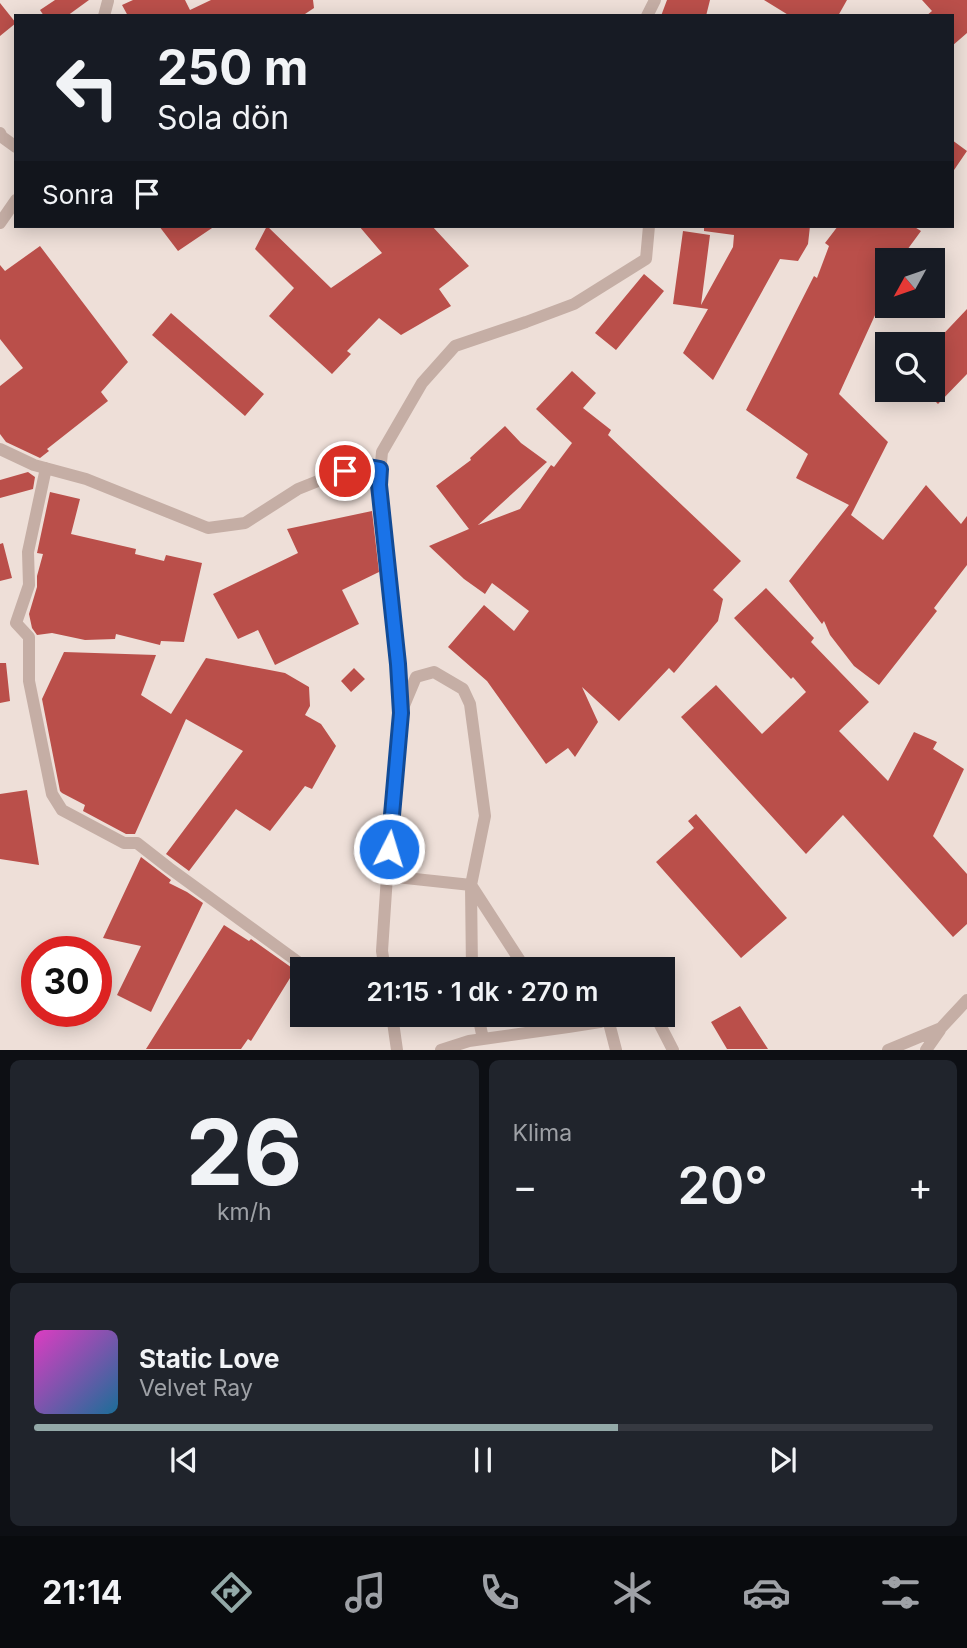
<!DOCTYPE html>
<html lang="tr">
<meta charset="utf-8">
<style>
body{margin:0;font-family:Inter,sans-serif;background:#20242c;color:#f1f3f6;height:100vh;display:flex;flex-direction:column;font-size:26px;white-space:nowrap}
*{box-sizing:border-box;margin:0}
p{font-size:23px;color:#9ea1a6}
.icon{flex:none;width:38px;height:38px;fill:none;stroke:currentColor;stroke-width:2;stroke-linecap:round;stroke-linejoin:round}
.map{position:relative;height:1050px;overflow:hidden}
.details{display:flex;flex-direction:column;gap:10px;padding:10px;background:#0d0f14;flex:1}
.details>*{flex:none}
.hud{position:absolute;left:14px;top:14px;width:940px;height:214px;border-radius:0px;box-shadow:0 4px 18px #0003;background:#171b24;color:#f1f3f6;overflow:hidden}
.needle{width:46px;rotate:230deg}
.fabs{position:absolute;left:875px;top:248px;display:grid;gap:14px}
.fabs a{display:grid;place-items:center;width:70px;height:70px;border-radius:0px;background:#171b24;box-shadow:0 4px 18px #0003;font-size:35px}
.speed{position:absolute;left:21px;top:936px;display:flex;gap:14px;font-size:35px;font-weight:700;text-align:center}
.speed>*{display:grid;place-content:center;width:91px;height:91px;border-radius:50%;background:#171b24;box-shadow:0 4px 18px #0003;line-height:1}
.speed .limit{border:10px solid #d22;background:#fff;color:#111}
.pin{position:absolute;display:grid;place-items:center;width:60px;height:60px;color:#fff;margin:-30px;border:4px solid #fff;border-radius:50%;box-shadow:0 2px 7px #0007}
.me{position:absolute;width:77px;margin:-38px;rotate:5deg;stroke-linejoin:round;filter:drop-shadow(0 0 5px #0008)}
.turn{display:flex;align-items:center;gap:24px;height:147px;padding:0 28px;font-size:32px}
.turn .icon{width:91px;height:91px;stroke-width:2.5}
.turn b{display:block;font-size:49px;line-height:60px}
.then{display:flex;align-items:center;height:66px;padding:0 28px;background:#0003;gap:14px;font-size:26px}
.big{font-size:52px;font-weight:600;line-height:1.1}
.details .tile{flex:1;display:flex;flex-direction:column;justify-content:center;gap:10px;min-width:0;padding:0 24px;border-radius:10px;background:#20242c}
.details .dial{align-items:center;gap:0}
.dial b{font-size:91px;line-height:1}
.song{display:flex;align-items:center;gap:21px}
.cover{width:84px;height:84px;border-radius:10px;background:linear-gradient(135deg,hsl(310 70% 55%),hsl(200 70% 35%))}
.played{height:7px;border-radius:4px;background:linear-gradient(90deg,#93a9a8 65%,#363941 65%)}
.keys{display:flex;justify-content:space-around;direction:ltr}
.heat{display:flex;justify-content:space-between;align-items:center;font-size:38px;direction:ltr}
.details .tiles{flex:1;display:grid;gap:10px;grid-template-columns:1fr 1fr}
.tile:last-child{grid-column:span 2}
.trip{position:absolute;left:290px;top:957px;width:385px;height:70px;border-radius:0px;background:#171b24;box-shadow:0 4px 18px #0003;font-weight:600;line-height:70px;text-align:center}
.tabs{display:flex;height:112px;justify-content:space-around;align-items:center;background:#090b0e;color:#9ea1a6}
.tabs .icon{width:49px;height:49px}
.tabs .active{color:#93a9a8}
.tabs b{font-size:32px;color:#f1f3f6}
.map>svg:first-child{display:block}
.building{fill:#ba4f4a}
.lines{fill:none;stroke-linecap:round;stroke-linejoin:round}
.minor{stroke:#c5aea5;stroke-width:12}
.route-casing{stroke:#114b97;stroke-width:18}
.route{stroke:#1a73e8;stroke-width:12}
</style>
<div class="map">
<svg width="967" height="1050" viewBox="0 0 967 1050">
<rect width="100%" height="100%" fill="#eedfd8"/>
<!-- building -->
<path class="building" d="M55 0H89L67 16H44L40 10Z
M133 0H185L190 10 211 0H313L314 8 302 16H128L122 5Z
M667 0H710L706 16H661Z
M764 0H847L838 16H790Z
M922 0H967V33L952 46V16H926L932 11Z
M0 3 16 23 0 36Z
M952 140 967 151 952 173Z
M159 226H215L178 251Z
M267 226 331 288 382 253 359 226H432L469 266 439 289 451 306 401 335 379 318 347 351 351 354 332 374 269 316 294 288 255 249Z
M704 226H810L808 244 798 261 780 259 713 380 683 353 708 309 673 304 683 231 710 235 701 305 733 247 734 235 704 231Z
M838 226H913L921 231 899 261H887V294L877 314 876 313 839 394 888 442 851 515 883 540 926 485 961 524 967 516V565L934 608 937 611 879 685 854 666 830 635 824 621 822 624 789 581 849 505 796 478 808 454 746 410 814 276 817 278 829 246 825 243Z
M40 246 128 362 101 392 108 401 47 449 49 451 40 458 6 442 0 434V386L23 368 0 339V265L5 271Z
M644 274 664 291 616 350 595 333Z
M967 309V374L938 404 924 390H933V345Z
M171 313 264 394 245 416 152 335Z
M572 371 596 393 583 408 611 430 608 435 741 561 713 590 723 599 718 621 674 673 669 668 619 721 582 687 598 722 575 757 568 748 546 764 487 681 448 647 484 605 514 631 529 611 492 583 485 594 464 579 429 546 469 529 436 486 471 460 470 458 505 426 521 443 547 462 478 525 520 509 551 465 554 467 572 443 536 409Z
M28 472 35 477 33 489 0 498V480Z
M50 492 80 499 71 534 136 549 135 554 164 561 166 555 202 563 184 642 161 641 160 645 116 634 115 639 85 640 52 633 37 635 32 628 29 614 37 587V576L43 554 37 553Z
M372 511 379 572 342 590 359 624 275 665 258 630 238 639 213 594 298 553 287 529Z
M3 543 12 578 0 581V544Z
M766 588 814 638 811 642 869 702 839 731 888 781 914 732 937 742 933 749 964 769 933 836 967 874V924L953 937 843 815 806 854 681 717 716 685 762 734 806 692 793 677 791 679 734 618Z
M64 652 156 655 141 695 171 714 206 658 285 673 309 687 310 706 305 715 321 724 336 746 312 789 305 786 270 831 236 809 189 871 166 854 243 751 186 719 135 834H126L83 811 85 805 62 793 60 791 42 699Z
M0 663H6L10 701 0 703Z
M354 668 365 679 351 692 341 681Z
M27 790 39 865 0 859V794Z
M696 814 787 918 741 958 656 862 694 828 688 821Z
M141 857 171 880 169 883 187 892 203 903 151 1012 117 995 141 946 103 938Z
M224 925 249 941 251 939 295 970 251 1041 248 1039 241 1049H146Z
M740 1006 768 1049H727L711 1022Z"/>
<g class="lines">
<!-- minor -->
<path class="minor" d="M104 16 108 1
M647 16 655 0
M0 133 2 137 16 147
M0 223 16 200
M0 449 34 465 86 479 208 528 245 523 298 489 328 477 363 466 380 469
M46 468 28 552 29 585 16 623 29 637V681L52 794 62 810 124 843H137L169 868 309 970
M387 876 471 885 485 816 470 704 463 689 434 672 416 677 403 708
M471 885 526 970
M471 886 472 970
M359 970 366 963 384 965
M385 970 382 951 387 876 401 713 398 664 379 485 382 452 422 383 455 346 526 322 574 304 646 259 649 226
M392 1015 397 1050
M478 1015 483 1039
M556 1015 568 1027 600 1022 621 1015
M655 1015 673 1050
M608 1019 616 1050
M441 1050 469 1041 568 1027
M888 1050 941 1028 967 1000
M926 1050 940 1030"/>
</g>
<g class="lines">
<!-- route casing -->
<g class="route-casing">
<path id="route" d="M345 471 363 466 380 469 379 485 398 664 401 713 389 849"/>
</g>
<!-- route -->
<use href="#route" class="route"/>
</g>
</svg>
<div class="fabs">
<a><svg class="needle" viewBox="-14 -14 28 28"><path d="M0-13l5 13h-10z" fill="#e53935"/><path d="M0 13l5-13h-10z" fill="#9ea1a6"/></svg></a>
<a><svg class="icon" aria-label="search" viewBox="0 0 24 24"><circle cx="10" cy="10" r="6"/><path d="M15 15l6 6"/></svg></a>
</div>
<div class="speed"><div class="limit">30</div></div>
<div class="pin" style="left:345px;top:471px;background:#d93025"><svg class="icon" aria-label="arrive" viewBox="0 0 24 24"><path d="M6 21V4h12l-3 4 3 4H6"/></svg></div>
<svg class="me" style="left:389px;top:849px" viewBox="-20 -20 40 40"><circle r="17" fill="#1a73e8" stroke="#fff" stroke-width="3"/><path d="M0-11L8 9 0 5-8 9z" fill="#fff"/></svg>
<div class="trip">21:15 · 1 dk · 270 m</div>
<div class="hud">
<div class="turn"><svg class="icon" aria-label="left" viewBox="0 0 24 24"><path d="M17 20v-9H6M10 6l-5 5 5 5"/></svg><div><b>250 m</b>Sola dön</div></div>
<div class="then">Sonra<svg class="icon" aria-label="arrive" viewBox="0 0 24 24"><path d="M6 21V4h12l-3 4 3 4H6"/></svg></div>
</div>
</div>
<section class="details">
<div class="tiles">
<div class="tile dial"><b>26</b><p>km/h</p></div>
<div class="tile"><p>Klima</p>
<div class="heat"><a>−</a><b class="big">20°</b><a>+</a></div>
</div>
<div class="tile">
<div class="song"><i class="cover"></i><div><b>Static Love</b><p>Velvet Ray</p></div></div>
<div class="played"></div>
<div class="keys"><svg class="icon" aria-label="previous" viewBox="0 0 24 24"><path d="M18 5L8 12l10 7zM5 5v14"/></svg><svg class="icon" aria-label="pause" viewBox="0 0 24 24"><path d="M8 5v14M16 5v14"/></svg><svg class="icon" aria-label="next" viewBox="0 0 24 24"><path d="M6 5l10 7-10 7zM19 5v14"/></svg></div>
</div>
</div>
</section>
<nav class="tabs">
<b>21:14</b>
<svg class="icon active" aria-label="directions" viewBox="0 0 24 24"><path d="M12 3l9 9-9 9-9-9zM9 14v-3h6M13 9l2 2-2 2"/></svg>
<svg class="icon" aria-label="music" viewBox="0 0 24 24"><path d="M9 18V5l10-2v13"/><circle cx="6" cy="18" r="3"/><circle cx="16" cy="16" r="3"/></svg>
<svg class="icon" aria-label="phone" viewBox="0 0 24 24"><path d="M5 4h4l2 5-3 2q2 4 5 5l2-3 5 2v4C11 20 4 13 5 4z"/></svg>
<svg class="icon" aria-label="climate" viewBox="0 0 24 24"><path d="M12 3v18M4 7l16 10M4 17L20 7"/></svg>
<svg class="icon" aria-label="car" viewBox="0 0 24 24"><path d="M5 17H2v-5l4-1 3-4h7l3 4 3 1v5h-3M9 17h6M6 11h13"/><circle cx="7" cy="17" r="2"/><circle cx="17" cy="17" r="2"/></svg>
<svg class="icon" aria-label="filters" viewBox="0 0 24 24"><path d="M4 7h16M4 17h16"/><circle cx="9" cy="7" r="2"/><circle cx="15" cy="17" r="2"/></svg>
</nav>
